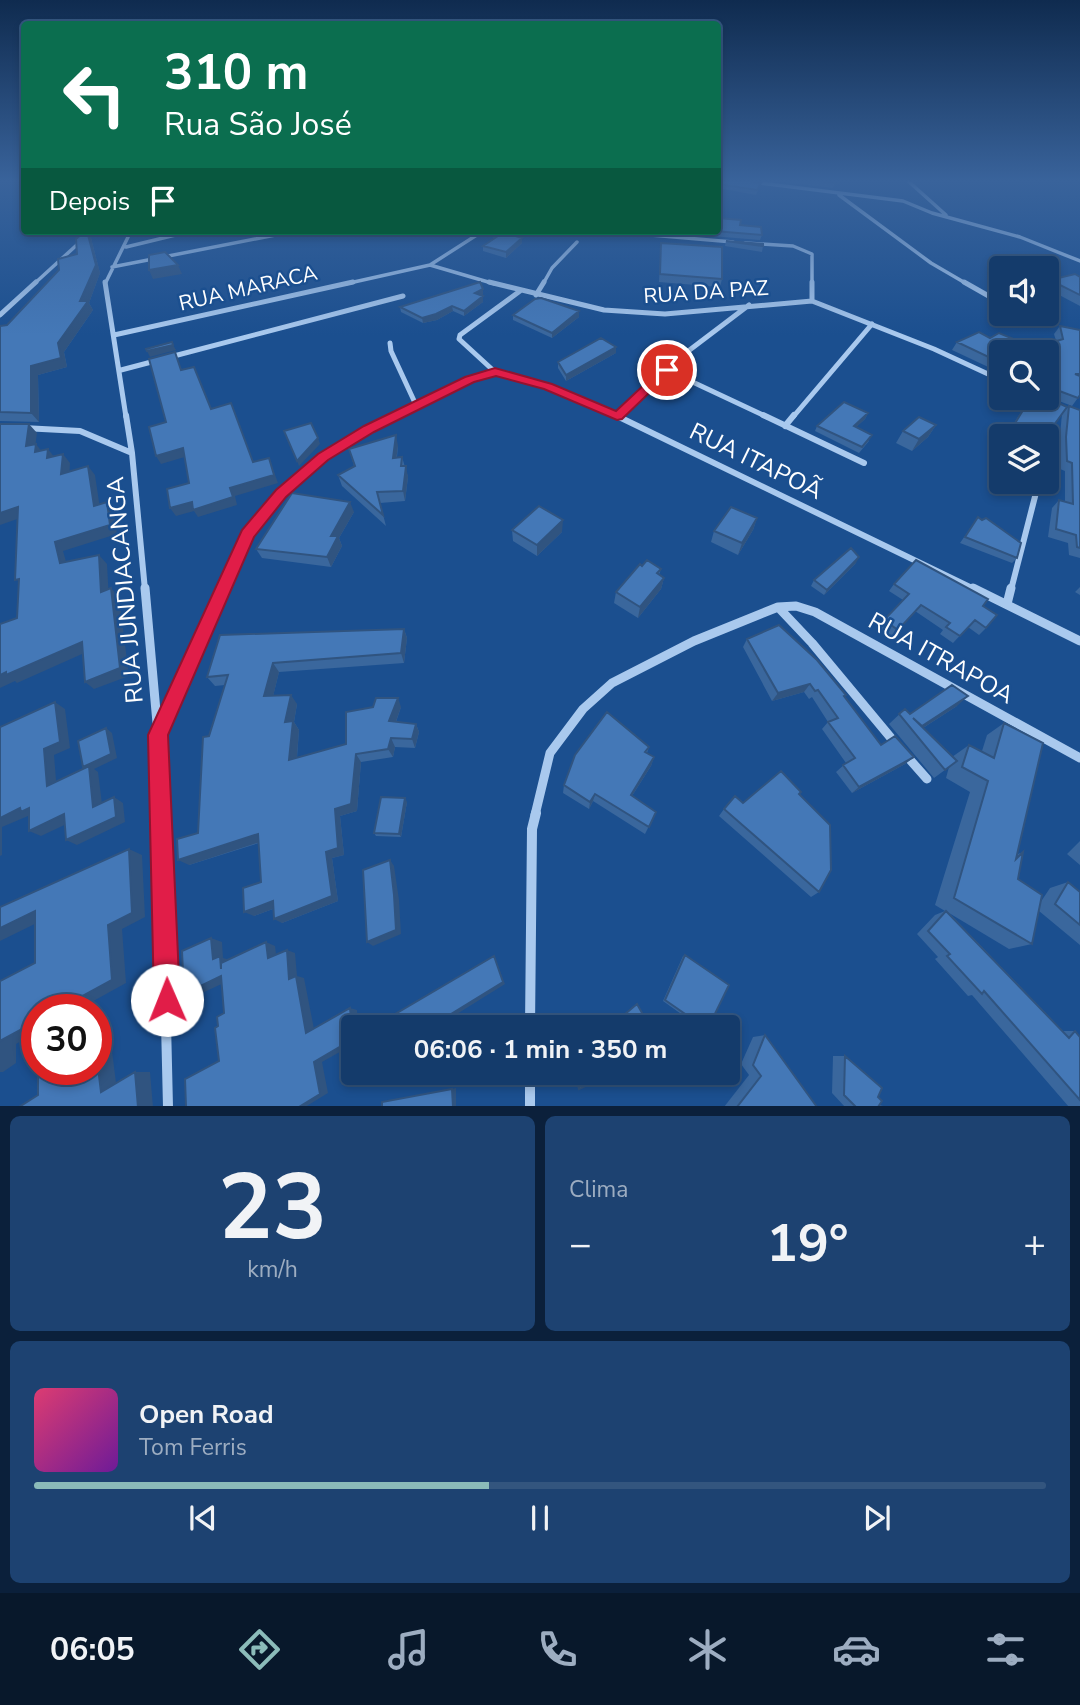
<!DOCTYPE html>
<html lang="pt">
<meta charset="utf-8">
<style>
body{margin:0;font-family:"Nunito Sans",sans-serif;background:#1d4271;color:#f1f3f6;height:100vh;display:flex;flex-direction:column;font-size:26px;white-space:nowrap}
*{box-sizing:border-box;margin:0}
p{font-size:23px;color:#9dadc1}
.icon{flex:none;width:38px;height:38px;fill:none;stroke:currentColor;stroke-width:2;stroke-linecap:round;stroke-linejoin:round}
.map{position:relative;height:1106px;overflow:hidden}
.details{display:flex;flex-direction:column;gap:10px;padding:10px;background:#0b203b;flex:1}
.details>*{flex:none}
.guide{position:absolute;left:21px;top:21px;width:700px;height:214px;border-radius:7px;box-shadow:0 4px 10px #0003,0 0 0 2px #33557e;background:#0b6e4f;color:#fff;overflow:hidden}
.tools{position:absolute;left:989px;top:256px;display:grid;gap:14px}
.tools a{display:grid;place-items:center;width:70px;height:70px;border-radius:7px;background:#143b6b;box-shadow:0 4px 10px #0003,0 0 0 2px #33557e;font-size:35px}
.speed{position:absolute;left:21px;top:994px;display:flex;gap:14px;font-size:35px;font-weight:700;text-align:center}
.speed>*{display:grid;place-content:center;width:91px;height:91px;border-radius:50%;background:#143b6b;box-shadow:0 4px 10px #0003,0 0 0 2px #33557e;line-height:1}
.speed .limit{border:10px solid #d22;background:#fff;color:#111}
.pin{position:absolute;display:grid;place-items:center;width:60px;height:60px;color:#fff;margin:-30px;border:4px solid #fff;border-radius:50%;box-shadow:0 2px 7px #0007}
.me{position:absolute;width:77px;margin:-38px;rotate:359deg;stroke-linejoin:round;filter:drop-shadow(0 0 5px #0008)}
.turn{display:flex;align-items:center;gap:24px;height:147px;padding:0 28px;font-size:32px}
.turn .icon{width:91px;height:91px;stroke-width:2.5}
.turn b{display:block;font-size:49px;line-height:60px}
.then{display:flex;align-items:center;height:66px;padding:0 28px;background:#0003;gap:14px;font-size:26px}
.big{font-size:52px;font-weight:700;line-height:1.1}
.details .tile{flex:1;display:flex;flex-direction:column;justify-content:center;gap:10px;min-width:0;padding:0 24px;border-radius:10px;background:#1d4271}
.details .dial{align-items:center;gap:0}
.dial b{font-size:91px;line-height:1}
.song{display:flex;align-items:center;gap:21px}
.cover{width:84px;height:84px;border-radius:10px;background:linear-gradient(135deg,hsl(340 70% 55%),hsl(280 70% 35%))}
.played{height:7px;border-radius:4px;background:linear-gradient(90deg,#8bbbb9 45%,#33557e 45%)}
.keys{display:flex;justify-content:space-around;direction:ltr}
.heat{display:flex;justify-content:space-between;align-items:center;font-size:38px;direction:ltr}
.details .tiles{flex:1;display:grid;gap:10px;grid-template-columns:1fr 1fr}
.tile:last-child{grid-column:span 2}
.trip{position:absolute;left:341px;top:1015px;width:399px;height:70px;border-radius:7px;background:#143b6b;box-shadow:0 4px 10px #0003,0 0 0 2px #33557e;font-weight:700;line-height:70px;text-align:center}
.tab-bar{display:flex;height:112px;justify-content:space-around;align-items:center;background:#08182b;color:#9dadc1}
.tab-bar .icon{width:49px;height:49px}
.tab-bar .on{color:#8bbbb9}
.tab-bar b{font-size:32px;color:#f1f3f6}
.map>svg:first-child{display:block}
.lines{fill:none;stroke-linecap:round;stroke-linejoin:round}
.street-far4{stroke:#a9c9ee;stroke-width:3.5}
.street-far3{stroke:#a9c9ee;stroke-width:5}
.street-far2{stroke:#a9c9ee;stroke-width:6}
.street-far1{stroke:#a9c9ee;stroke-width:9}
.street{stroke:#a9c9ee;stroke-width:10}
.wall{fill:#3a679d}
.shaded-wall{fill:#305480}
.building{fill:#4478b7;stroke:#305480;stroke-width:2}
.route{fill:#e11d48;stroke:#92132f;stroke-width:2}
.labels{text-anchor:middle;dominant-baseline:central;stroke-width:5;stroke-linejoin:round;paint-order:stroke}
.far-street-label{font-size:21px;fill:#fff;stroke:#1b4f8f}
.street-label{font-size:24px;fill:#fff;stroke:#1b4f8f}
</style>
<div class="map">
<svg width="1080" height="1107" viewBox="0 0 1080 1107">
<rect width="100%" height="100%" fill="#1b4f8f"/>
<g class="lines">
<!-- street-far4 -->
<path class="street-far4" d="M737 180 903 201 932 213 1020 237 1080 261
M907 180 946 215
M839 195 931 263 967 284
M483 231 430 265 495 284
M603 231 733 242
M745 243 793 246 812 254V284
M126 247 192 231
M112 267 296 231
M34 284 92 231
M105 284 131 231
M345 284 430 265
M543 284 552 268 577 242"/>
<!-- street-far3 -->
<path class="street-far3" d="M105 282 126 417
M489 282 604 310 665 314 812 301 934 349 1001 380
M812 282V301
M964 282 1001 303
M536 295 544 282
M1021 313 1030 318
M0 315 36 282
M114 335 353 282
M390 343 391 351 416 405
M170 357 403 296
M121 370 159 360
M667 370 767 417
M495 372 459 339 460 335 520 291
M617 416 683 355 749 305
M396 417 445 390 495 372 572 395 619 417
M793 417 872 324"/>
<!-- street-far2 -->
<path class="street-far2" d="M126 415 132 453
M615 415 976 590
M763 415 864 463
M785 426 794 415
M23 428 80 431 132 453 145 590
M1046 456 1051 441
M222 590 247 534 281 494 323 457 399 415
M1011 590 1039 481"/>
<!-- street-far1 -->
<path class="street-far1" d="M145 588 158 734
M973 588 1080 641
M1007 604 1011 588
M778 607 812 643 896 744
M904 753 927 779
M162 815 158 735 223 588
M535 815 550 753 583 709 612 683 694 641 778 607 796 606 815 612 1080 758"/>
<!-- street -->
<path class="street" d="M161 813 168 1107
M530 1027 532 829 536 813
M530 1073V1107"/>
</g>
<!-- wall -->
<path class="wall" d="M718 180 761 183 756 195 718 188Z
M766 180H842L833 188Z
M740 225 762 235 760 240 699 235 700 231H718Z
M485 231H525L515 236 522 243 506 258 483 251V246L496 238 485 235Z
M91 238 100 273 89 303 93 310 64 352 67 367 38 375 39 422 0 421V326L7 325Z
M726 241 763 246 762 252 725 246Z
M661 243 722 279 720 287 659 282Z
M1080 277V306L1046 288V286L1050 280Z
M483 295 481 296H483V302L464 316 453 311 437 320 423 323 401 312 400 307Z
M513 315 579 317 552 338 513 320Z
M1060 326 1080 395 1072 406 1046 396V352H1001V373L952 350 957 342 990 338 1035 348 1056 341 1054 334Z
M616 353 566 381 558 368V362Z
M1030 397 1046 436H1006L1021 412 1016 410 1021 404Z
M1069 406 1080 410V558L1069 555 1068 543 1048 537 1052 508 1059 500 1065 502V471L1060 469 1059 445 1062 414Z
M868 413 865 419 856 427 869 441 859 453 815 431 817 426Z
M936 425 928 437 912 451 896 443 903 431Z
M398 446 397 457H402L408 477 405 501 380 503 386 526 342 486 338 475 354 466 349 449Z
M1001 461V481H1015L1009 489 987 479Z
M354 512 339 538 342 546 331 567 262 558 256 549Z
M978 517 1017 558 1012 563 960 543Z
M757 518 753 530 738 555 711 542 714 531Z
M512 530 562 532 537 556 513 541Z
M856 563 824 595 811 586 814 580Z
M642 566 661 569 659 575 664 578 661 589 638 618 614 603 616 592Z
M894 584 983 606 986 628 979 635 968 627 953 643 940 634 943 630 915 611 893 637 878 627 903 600 889 591Z
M1080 587V595L1075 592Z
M404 629 407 638 404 663 279 672 273 696 297 704 294 722 299 730 297 758 346 744 401 707 396 722 416 724 419 732 415 748 395 747 393 757 361 762 357 811 340 816 344 855 332 858 338 901 282 923 273 909 254 916 261 882 259 843 189 865 198 833 209 736 225 685 215 686 207 677Z
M747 639 845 697 881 745 914 757 905 764 852 793 836 772 846 763 822 729 828 722 812 697 809 699 804 692 772 701 743 647Z
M957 706 923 728 952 757 969 745 982 751 987 735 1004 723 1018 854 1023 852 1018 879 1040 903 1050 888 1068 882 1080 892V945L1039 911 1032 944 1009 949 949 913 1063 1031H1075L1080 1037V1107H1069L972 995 968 996 935 959 938 957 917 934 935 915 945 911 935 905 970 792 946 778 949 767 934 778 889 724 905 709 910 714Z
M649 747 647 753 654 757 651 766 632 796 656 812 645 834 593 801 589 809 563 793 564 785Z
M799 794 819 892 811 897 719 816 724 809 743 803Z
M407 802 401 837 376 836 374 833Z
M1080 841V865L1067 854Z
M685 955 709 1026 706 1027 701 1023V1025L698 1026 663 1001 683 956Z
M765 1035 817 1107H724L749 1075 741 1064 753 1037Z
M833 1056H845L878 1097 879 1105 887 1107H845L832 1093Z"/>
<!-- shaded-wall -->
<path class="shaded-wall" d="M838 180H842L833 188 835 183Z
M87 231 91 238 100 273 89 303 93 310 64 352 67 367 38 375 39 422 31 413V366L58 343 80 301Z
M515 231H525L509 240V234Z
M522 238V243L506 258V252Z
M178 265 182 274 153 279 149 270Z
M483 289V295L475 299V293Z
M483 296V302L464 316V311Z
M452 306 453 311 437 320 423 323 422 318Z
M579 311V317L552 338V333Z
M173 345 176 350 150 357 147 351Z
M616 347V353L566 381V375Z
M868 413 865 419 851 432 854 426Z
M29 424 37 433 34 456 26 446Z
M936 425 928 437 912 451 919 439Z
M396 435 398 446 395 468 393 458Z
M318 438 320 444 299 466 297 461Z
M36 444 43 453 35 452Z
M183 448 188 456 161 464 156 456Z
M48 449 55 458H47Z
M63 454 70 463 69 483 61 474Z
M269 458 278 483 235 496 237 505 198 517 194 511 176 516 170 508 230 488Z
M88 466 95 475 101 515 94 506Z
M406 466 408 477 405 501 403 491Z
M107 502 114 511 117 534 63 551 69 572 60 563 55 542Z
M350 502 354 512 339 538 342 546 331 567 327 557 331 536Z
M18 507 26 516 0 525V513Z
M757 518 753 530 738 555 742 543Z
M563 520 562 532 537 556V545Z
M99 555 107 564 109 600 101 592Z
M859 557 856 563 824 595 827 590Z
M664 578 661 589 638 618 640 607Z
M111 588 119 597 129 676 94 689 85 682Z
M404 629 407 638 404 663 401 653Z
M82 642 91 650 17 683 15 681 0 688V675Z
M273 663 279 672 271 705 264 696Z
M810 684 804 692 772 701 778 693Z
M291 695 297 704 294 722 299 730 296 768 289 760 285 722Z
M968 696 957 706 915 733 922 726Z
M398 698 401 707 393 730 389 721Z
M55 702 65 709 70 748 54 755 57 792 47 786 44 749Z
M416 724 419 732 415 748 412 739Z
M106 728 112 733 117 758 94 769 98 772 103 812 93 807 83 767Z
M391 738 395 747 393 757 388 749Z
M356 754 361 762 357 811 340 816 344 855 332 858 338 901 282 923 274 919 326 852 335 809Z
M654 757 651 766 628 802 631 795Z
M914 757 905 764 852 793 859 787Z
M595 794 593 801 589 809 590 802Z
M114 797 123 803 125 822 77 845 66 840Z
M405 798 407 802 401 837 399 834Z
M20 808H29L32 818 28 816 2 827V855L0 856V818Z
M64 814 75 820 41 836 29 831Z
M258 834 266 840 189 865 178 860Z
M129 849 142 855 145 917 122 929 126 983 77 1010H57L108 925Z
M390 860 394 866 399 900 401 934 373 946 367 942Z
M273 901 281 906 254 916 244 912Z
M35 911 51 916 0 941V928Z
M211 938 222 942 223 958 230 960 232 972 213 959Z
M266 942 275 946 277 962 268 958Z
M287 950 295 953 297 976 304 978 315 1034 306 1033 289 979Z
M494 956 505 984 436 1027H430Z
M221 976 232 979 196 996 184 994Z
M350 1008 357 1010 358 1027H354V1044L322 1062 328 1093 305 1107H299L314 1062Z
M37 1021V1032L16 1044V1063L3 1072H0V1041Z
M96 1034 110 1035 117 1091 101 1092 96 1051Z
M135 1072H150L153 1107H138Z
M456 1088V1107H453L452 1089Z"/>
<!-- building -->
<path class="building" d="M718 180H744L761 183 757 190 718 184Z
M810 180H838L835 183Z
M718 218 741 220 740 225 761 227 762 235 714 231H718Z
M85 231H87L96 265 80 301H88L58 343 61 358 31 366V413L0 412V326L7 325 59 270 58 259 77 254 76 239Z
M490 231H515L509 234 522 238 506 252 483 246 501 234Z
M726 241 763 244V246Z
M661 243 722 247V279L660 274Z
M165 252 178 265 149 270V255Z
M1075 274 1080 277V295L1050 280Z
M480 282 483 289 475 293 483 296 464 311 452 306 436 314 422 318 400 307Z
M541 298 579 311 552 333 513 315 535 299Z
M1060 326 1080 330V374H1075L1080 376V395L1078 398 1046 386V352H1001V363L957 342 979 332 990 338 999 333 1035 348 1063 339Z
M601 338 616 347 566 375 558 362Z
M172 342 173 345 147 351 146 349Z
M175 352 181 370 194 367 211 409 231 403 253 462 269 458 274 475 230 488 233 497 193 510 192 502 170 508 167 489 189 483 183 448 156 456 149 427 166 422 149 359Z
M1030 397H1046L1067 407 1046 436H1007L1025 407 1021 404Z
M844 402 868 413 854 426 872 435 862 447 817 426Z
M1069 406 1080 410V548L1077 547 1076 535 1056 529 1059 500 1073 504 1072 463 1067 461 1066 437Z
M919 417 936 425 919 439 903 431Z
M311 423 318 438 297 461 284 431Z
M0 424H29L26 446 36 444 35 452 48 449 47 458 63 454 61 474 88 466 94 506 107 502 110 525 55 542 60 563 99 555 101 592 111 588 120 668 85 682 82 642 6 675V672L0 675V624L17 618 19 579 15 580 18 507 0 513Z
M396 435 393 458 402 457 401 466H406L403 491 377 492 383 515 338 475 355 466 349 449Z
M1001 461V477L992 473Z
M292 493 350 502 331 536H338L327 557 256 549Z
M539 506 563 520 537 545 512 530Z
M731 507 757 518 742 543 714 531Z
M978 517 982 520 986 518 1021 543 1017 558 965 537Z
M851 548 859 557 827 590 814 580Z
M647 560 661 569 657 573 664 578 640 607 616 592 640 564 642 566Z
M916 560 988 599 983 606 997 615 986 628 975 620 960 636 946 627 950 623 921 605 898 630 884 620 909 594 894 584Z
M779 625 817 660 846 695 844 696 881 745 895 736 914 757 859 787 843 765 855 758 828 722 838 718 818 690 815 691 810 684 778 693 747 639Z
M404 629 401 653 273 663 264 696 291 695 285 722 293 721 289 760 346 744V712L373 707 376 698H398L389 721 416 724 412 739 391 738 388 749 356 754 351 804 335 809 338 848 326 852 332 896 274 919 273 901 244 912 243 888 261 882 258 834 178 860 177 839 198 833 203 737 209 736 228 675 207 677 220 635Z
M952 685 968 696 922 726 913 718 957 761 945 770 899 714 905 709 910 714Z
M55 702 60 742 44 749 47 786 89 766 93 807 114 797 116 817 66 840 64 814 29 831V808L21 812 20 808 0 818V727Z
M607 712 649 747 645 752 654 757 631 795 656 812 649 827 595 794 590 802 564 785 575 755Z
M1004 723 1043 743 1016 859 1023 852 1018 879 1042 895 1032 944 954 898 988 781 962 767 969 745 994 758Z
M106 728 111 754 83 767 78 741Z
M781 771 801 792 799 794 830 825 831 870 819 892 724 809 735 796 743 803Z
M381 797 405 798 399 834 374 833Z
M129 849 132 913 108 925 112 980 57 1010H37V1021L0 1041V981L35 963V911L0 928V907Z
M390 860 394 895 396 930 367 942 363 870Z
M1068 882 1080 892V925L1055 904Z
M946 911 1069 1038 1075 1031 1080 1037V1100L984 991 982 994 947 956 950 954 928 931Z
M211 938 213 959 220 956 221 969V963L266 942 268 958 287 950 289 979 296 976 306 1033 350 1008 353 1039 314 1062 320 1094 299 1107H186L185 1079 219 1061 215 1028 218 1026 217 1017 224 1013 221 976 184 994 182 951Z
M685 955 729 985 709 1026 702 1021 701 1025 665 1000Z
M494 956 503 982 430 1027H373Z
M637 1004 650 1027H613L612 1025Z
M765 1035 817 1107H737L761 1076 753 1065Z
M96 1051 101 1092 135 1072 138 1107H19L38 1095V1069H96Z
M845 1056 882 1088 878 1097 882 1101 878 1107H856L844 1095Z
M575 1073H598L600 1079 579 1089Z
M452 1089 453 1107H382V1102Z"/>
<!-- sky -->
<linearGradient id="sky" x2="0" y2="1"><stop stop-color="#0f2b4f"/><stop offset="0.54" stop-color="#39639b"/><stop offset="1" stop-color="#39639b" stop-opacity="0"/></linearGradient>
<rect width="1080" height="335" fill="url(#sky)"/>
<!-- route -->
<path class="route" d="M663 367 673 370 622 419 617 420 544 389 496 376 474 382 374 432 328 460 286 497 254 537 168 735 180 1000 176 1009 167 1013 157 1009 154 1000 148 735 242 530 276 490 318 454 364 426 465 377 495 368 552 384 616 411Z"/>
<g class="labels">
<!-- far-street labels -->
<g class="far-street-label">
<text transform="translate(248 288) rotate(-13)">RUA MARACA</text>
<text transform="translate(706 292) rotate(-4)">RUA DA PAZ</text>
</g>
<!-- street labels -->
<g class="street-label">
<text transform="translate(756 461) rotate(26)">RUA ITAPOÃ</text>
<text transform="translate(125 590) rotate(-95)">RUA JUNDIACANGA</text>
<text transform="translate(941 658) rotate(29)">RUA ITRAPOA</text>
</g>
</g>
</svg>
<div class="tools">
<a><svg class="icon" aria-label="sound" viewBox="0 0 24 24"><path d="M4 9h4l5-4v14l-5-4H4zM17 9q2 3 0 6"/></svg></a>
<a><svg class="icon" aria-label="search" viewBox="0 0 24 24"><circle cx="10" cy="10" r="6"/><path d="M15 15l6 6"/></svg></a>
<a><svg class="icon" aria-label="layers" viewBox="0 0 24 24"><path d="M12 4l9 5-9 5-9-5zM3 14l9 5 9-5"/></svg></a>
</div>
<div class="speed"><div class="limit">30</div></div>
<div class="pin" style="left:667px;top:370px;background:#d93025"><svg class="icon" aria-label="arrive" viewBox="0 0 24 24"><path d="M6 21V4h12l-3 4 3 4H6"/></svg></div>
<svg class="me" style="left:167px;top:1000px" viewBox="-20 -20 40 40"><circle r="19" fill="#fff"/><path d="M0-13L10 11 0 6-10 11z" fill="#e11d48"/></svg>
<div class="trip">06:06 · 1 min · 350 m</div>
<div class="guide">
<div class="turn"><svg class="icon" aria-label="left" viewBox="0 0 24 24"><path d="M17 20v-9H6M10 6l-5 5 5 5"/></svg><div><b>310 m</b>Rua São José</div></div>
<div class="then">Depois<svg class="icon" aria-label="arrive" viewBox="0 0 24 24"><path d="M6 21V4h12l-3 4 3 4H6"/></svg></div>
</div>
</div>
<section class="details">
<div class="tiles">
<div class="tile dial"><b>23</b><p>km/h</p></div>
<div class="tile"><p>Clima</p>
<div class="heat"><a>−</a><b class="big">19°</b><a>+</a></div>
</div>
<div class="tile">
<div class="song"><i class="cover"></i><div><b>Open Road</b><p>Tom Ferris</p></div></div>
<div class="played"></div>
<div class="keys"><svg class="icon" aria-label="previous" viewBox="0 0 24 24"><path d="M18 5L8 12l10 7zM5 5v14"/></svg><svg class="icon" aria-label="pause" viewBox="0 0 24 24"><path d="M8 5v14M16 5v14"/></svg><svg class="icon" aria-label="next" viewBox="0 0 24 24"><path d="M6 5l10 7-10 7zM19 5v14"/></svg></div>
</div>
</div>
</section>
<nav class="tab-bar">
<b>06:05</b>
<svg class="icon on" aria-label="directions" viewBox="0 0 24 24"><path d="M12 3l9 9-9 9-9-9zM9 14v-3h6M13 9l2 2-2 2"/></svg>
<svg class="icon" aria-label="music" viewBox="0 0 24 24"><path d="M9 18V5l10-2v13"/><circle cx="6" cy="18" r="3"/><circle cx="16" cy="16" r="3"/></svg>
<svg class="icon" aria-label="phone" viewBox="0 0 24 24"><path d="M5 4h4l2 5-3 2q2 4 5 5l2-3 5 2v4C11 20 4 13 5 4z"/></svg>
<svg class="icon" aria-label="climate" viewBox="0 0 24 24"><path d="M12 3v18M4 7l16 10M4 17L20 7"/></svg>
<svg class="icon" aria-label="car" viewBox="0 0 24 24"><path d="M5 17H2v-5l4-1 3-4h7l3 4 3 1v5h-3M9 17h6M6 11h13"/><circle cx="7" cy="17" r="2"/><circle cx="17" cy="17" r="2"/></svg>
<svg class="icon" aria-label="filters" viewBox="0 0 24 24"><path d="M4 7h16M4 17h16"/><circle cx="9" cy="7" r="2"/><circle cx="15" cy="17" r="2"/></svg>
</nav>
